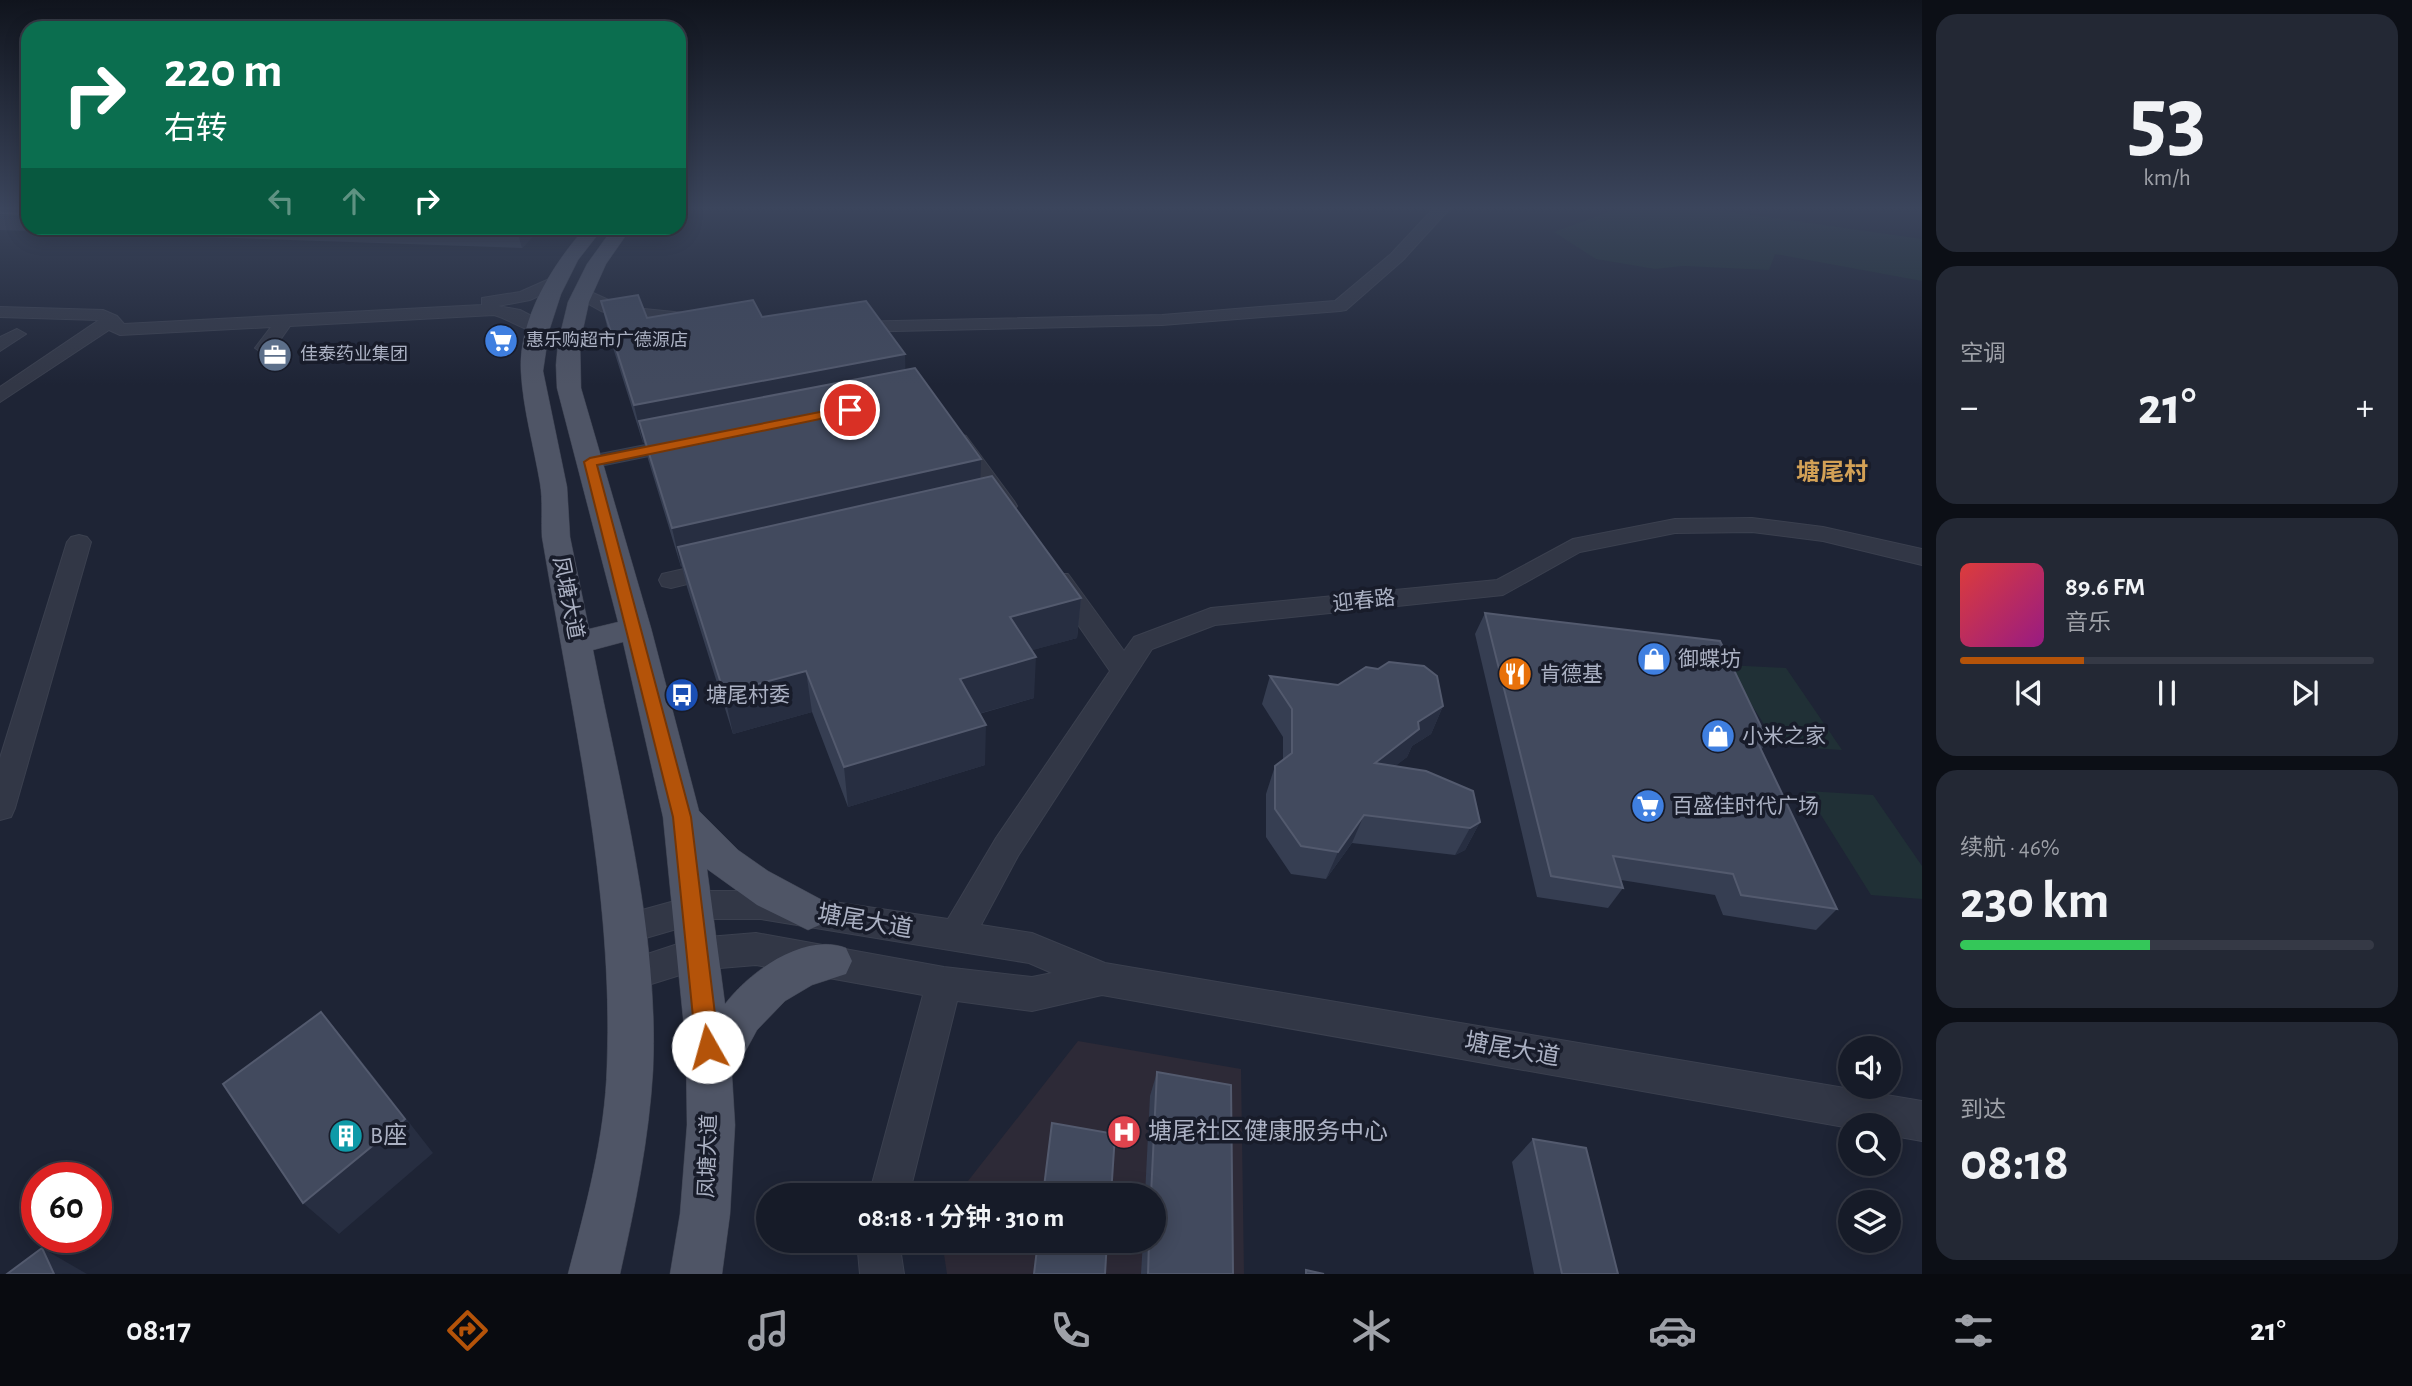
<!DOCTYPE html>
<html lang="zh">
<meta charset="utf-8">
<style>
body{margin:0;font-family:"Alegreya Sans","Noto Sans SC",sans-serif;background:#232834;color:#f1f3f6;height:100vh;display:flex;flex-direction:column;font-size:26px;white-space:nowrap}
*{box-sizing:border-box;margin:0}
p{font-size:23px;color:#9ea1a8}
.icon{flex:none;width:38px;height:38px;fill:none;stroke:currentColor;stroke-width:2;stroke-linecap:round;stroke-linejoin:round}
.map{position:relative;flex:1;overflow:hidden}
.details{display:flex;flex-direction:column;gap:14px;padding:14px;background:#0c0f16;width:490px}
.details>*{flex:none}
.top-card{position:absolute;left:21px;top:21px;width:665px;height:214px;border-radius:21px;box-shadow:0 4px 18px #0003,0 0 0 2px #353945;background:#0b6e4f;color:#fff;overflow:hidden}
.fabs{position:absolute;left:1838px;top:1036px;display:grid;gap:14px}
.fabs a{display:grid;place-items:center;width:63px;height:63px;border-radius:50%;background:#161b28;box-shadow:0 4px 18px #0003,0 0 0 2px #353945;font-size:35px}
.speed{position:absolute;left:21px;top:1162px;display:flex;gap:14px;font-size:35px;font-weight:700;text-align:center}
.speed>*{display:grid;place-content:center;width:91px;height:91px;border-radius:50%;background:#161b28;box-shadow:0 4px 18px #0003,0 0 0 2px #353945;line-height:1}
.speed .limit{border:10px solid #d22;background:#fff;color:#111}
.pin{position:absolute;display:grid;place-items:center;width:60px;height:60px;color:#fff;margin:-30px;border:4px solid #fff;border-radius:50%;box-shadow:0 2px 7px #0007}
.me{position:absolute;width:77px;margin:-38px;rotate:353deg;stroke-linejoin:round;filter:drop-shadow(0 0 5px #0008)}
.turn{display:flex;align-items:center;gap:24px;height:147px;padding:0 28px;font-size:32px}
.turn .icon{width:91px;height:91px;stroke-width:2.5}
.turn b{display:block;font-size:49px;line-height:60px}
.lanes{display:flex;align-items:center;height:66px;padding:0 28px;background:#0003;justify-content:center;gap:35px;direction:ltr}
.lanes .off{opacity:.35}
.big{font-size:52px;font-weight:600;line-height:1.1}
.details .card{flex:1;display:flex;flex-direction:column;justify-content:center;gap:10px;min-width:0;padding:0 24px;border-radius:21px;background:#232834}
.details .dial{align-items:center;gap:0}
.dial b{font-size:91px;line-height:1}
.song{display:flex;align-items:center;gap:21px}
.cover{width:84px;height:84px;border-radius:10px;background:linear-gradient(135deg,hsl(0 70% 55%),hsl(310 70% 35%))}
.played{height:7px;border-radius:4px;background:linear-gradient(90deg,#b45309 30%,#353945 30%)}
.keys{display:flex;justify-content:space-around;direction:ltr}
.heat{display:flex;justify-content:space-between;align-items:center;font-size:38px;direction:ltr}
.charge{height:10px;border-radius:5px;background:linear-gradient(90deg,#34c759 46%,#353945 0)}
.trip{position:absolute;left:756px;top:1183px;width:410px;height:70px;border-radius:35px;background:#161b28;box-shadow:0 4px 18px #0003,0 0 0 2px #353945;font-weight:600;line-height:70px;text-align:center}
.tabs{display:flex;height:112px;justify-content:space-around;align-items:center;background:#090b10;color:#9ea1a8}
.tabs .icon{width:49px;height:49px}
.tabs .active{color:#b45309}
.tabs b{font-size:32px;color:#f1f3f6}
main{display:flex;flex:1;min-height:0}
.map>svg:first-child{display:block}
.medical{fill:#2d2a37}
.green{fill:#203036}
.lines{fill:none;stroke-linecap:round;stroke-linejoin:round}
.minor-casing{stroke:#3b404f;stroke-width:2}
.major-casing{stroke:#3b404f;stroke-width:1}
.minor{fill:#323746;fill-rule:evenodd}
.major{fill:#4f5566;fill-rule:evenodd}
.wall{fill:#363e52}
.shaded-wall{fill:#272e41}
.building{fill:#424a5e;stroke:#535a6e;stroke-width:2}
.route{fill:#b45309;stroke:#753606;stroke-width:2}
.labels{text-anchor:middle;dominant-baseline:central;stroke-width:7;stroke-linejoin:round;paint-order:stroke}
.far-poi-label{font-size:18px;fill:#abb1c3;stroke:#181c2a;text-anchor:start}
.street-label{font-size:21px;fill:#abb1c3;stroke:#181c2a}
.poi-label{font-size:21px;fill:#abb1c3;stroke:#181c2a;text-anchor:start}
.quarter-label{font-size:24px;font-weight:bold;fill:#d3a156;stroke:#181c2a}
.near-street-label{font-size:24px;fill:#abb1c3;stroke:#181c2a}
.near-poi-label{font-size:24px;fill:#abb1c3;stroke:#181c2a;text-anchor:start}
</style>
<main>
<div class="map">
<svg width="1922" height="1274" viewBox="0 0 1922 1274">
<rect width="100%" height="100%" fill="#1e2435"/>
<!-- medical -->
<path class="medical" d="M1078 1041 1241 1069 1244 1274H947L942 1241H1153V1195H957Z"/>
<!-- green -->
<path class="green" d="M1624 206H1689L1922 239V281L1775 254 1769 270 1683 266 1655 269 1596 259 1554 232Z
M1726 665 1786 668 1842 750 1778 746Z
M1806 791 1873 795 1922 866V899L1871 895Z"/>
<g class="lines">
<!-- minor casing -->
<g class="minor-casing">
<path id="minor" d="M1436 206H1452L1403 260 1346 310 1340 311 1162 325 851 332 842 327 851 322 1162 315 1335 301 1391 254Z
M554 277 562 282 560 286 530 300 498 306 520 310 545 323 548 327 545 331C529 335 510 319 494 315L290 326 275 347 284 355 275 361 255 348 271 327 120 335 109 330 0 402V387L99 320 0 317V307L103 310 117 316 124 324 482 305V298L520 292Z
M582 288 624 307 694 314 703 319 694 324 621 317 601 311 576 297 573 293Z
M17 329 26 334 0 351V337Z
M959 434 966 436 1014 501 1017 506 1014 511H998L949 440Z
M681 438 692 444 688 448 590 468 579 462 590 456Z
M1752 518 1823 527 1922 549V565L1823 541 1752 532 1675 533 1580 552 1503 595 1215 625 1152 649 1018 856 981 925 1032 933 1105 963 1922 1101V1141L1888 1135V1125H1850V1128L1102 995 1032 1011 957 1001 909 1195H869L923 995 756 965 696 970 629 991 617 986 611 975 617 964 696 938 756 933 944 967 1032 977 1052 973 1029 963 761 919H711L625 944 613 940 608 929 613 918 711 891H761L948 919 996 838 1110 671 1047 580 1050 574H1068L1124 651 1134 637 1211 608 1497 580 1573 539 1675 519Z
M79 535 87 537 91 542 15 808 11 817 0 820V758L67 542 71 537Z
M719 561 728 564 731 569 728 574 671 588 662 586 659 580 662 574Z
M857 1241H899L904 1274H860Z"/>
</g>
<!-- major casing -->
<g class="major-casing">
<path id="major" d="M585 228H603L578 260 561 294 549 331 543 371 567 487 570 537 589 629 618 622 557 388 556 365 558 343 568 302 587 264 613 228H631L606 264 589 302 580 343 581 388 651 628 699 811 738 850 768 871 822 900 828 912 822 924 808 930 757 905 707 869 725 1004C749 972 804 932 846 948L852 961 846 974 812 985 785 1001 757 1030 732 1076 735 1125 730 1214 722 1274H670L680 1214 687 1125 686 1047 663 817 623 642 593 650C620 787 659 929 653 1070 649 1139 635 1207 620 1274H568C586 1206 605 1137 607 1066 614 889 571 711 542 537 541 519 543 501 540 483 534 447 523 409 521 372 518 320 552 265 585 228Z"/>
</g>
<!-- minor -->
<use href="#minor" class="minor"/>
<!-- major -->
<use href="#major" class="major"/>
</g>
<!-- wall -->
<path class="wall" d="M0 206H28V228H541L522 248 0 230Z
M601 301 647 318 762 317 905 370 980 478 1081 598 1077 638 1032 650 1034 698 979 714 985 765 848 807 812 712 733 734 687 587 682 567H681L648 459 644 443H643L609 335Z
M1485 613 1768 741 1761 750 1837 909 1816 930 1723 915 1715 895 1621 880 1623 888 1608 908 1537 897 1475 634Z
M1270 676 1443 706 1431 734 1412 746 1407 757 1395 766 1480 822 1465 850 1455 855 1352 843 1326 879 1291 874 1266 837V794L1275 766 1283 760V737L1262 704Z
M1157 1072 1233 1274H1141L1143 1241H1153V1195H1145L1150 1096Z
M1533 1139 1618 1274H1534L1512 1162Z"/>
<!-- shaded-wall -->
<path class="shaded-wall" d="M520 228H541L522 248 517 231Z
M905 354 906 390 639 421 644 443H643L634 405Z
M981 459 980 497 678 547 682 567H681L672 528Z
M1081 598 1077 638 1008 657 1010 617Z
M1036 657 1034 698 960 719V679Z
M806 671 812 712 733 734 724 693Z
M1443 706 1431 734 1412 746 1407 757 1364 791 1375 763 1418 722Z
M986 725 985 765 848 807 844 767Z
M1364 815 1352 843 1326 879 1338 852Z
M1480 822 1465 850 1455 855 1470 828Z
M321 1012 352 1049 433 1153 339 1234 303 1203Z
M42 1248 87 1274H54Z"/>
<!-- building -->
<path class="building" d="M0 206H28V214L0 213Z
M411 228H520L517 231Z
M638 295 647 318 753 300 762 317 866 301 905 354 634 405 601 301Z
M915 368 981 459 672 528 639 421Z
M992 476 1081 598 1010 617 1036 657 960 679 986 725 844 767 806 671 724 693 678 547Z
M1485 613 1720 641 1768 741 1756 739 1837 909 1741 895 1733 874 1613 856 1623 888 1551 876Z
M1389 662 1424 666 1437 676 1443 706 1418 722 1419 729 1375 763 1426 771 1473 791 1480 822 1470 828 1364 815 1338 852 1301 846 1275 809V766L1292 753V709L1270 676 1338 685 1366 667 1378 669Z
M321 1012 405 1119 303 1203 223 1084Z
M1157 1072 1231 1085 1233 1274H1148L1149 1241H1153V1195H1151Z
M1052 1123 1115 1134 1111 1195H1043Z
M1533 1139 1586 1148 1618 1274H1562Z
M1038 1241H1107L1105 1274H1034Z
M42 1248 54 1274H7Z
M1306 1270 1324 1274H1306Z"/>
<!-- sky -->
<linearGradient id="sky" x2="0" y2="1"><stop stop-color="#10141d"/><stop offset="0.54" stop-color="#3b455c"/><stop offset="1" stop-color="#3b455c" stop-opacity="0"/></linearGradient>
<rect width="1922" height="385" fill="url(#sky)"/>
<!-- route -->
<path class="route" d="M850 406 854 407V412L597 465 691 817 719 1047 716 1055 708 1058 700 1055 696 1047 673 817 584 462 590 458Z"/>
<!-- icons -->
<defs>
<g id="supermarket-disc" transform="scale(1.75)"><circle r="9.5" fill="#3f7fe0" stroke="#181c2a"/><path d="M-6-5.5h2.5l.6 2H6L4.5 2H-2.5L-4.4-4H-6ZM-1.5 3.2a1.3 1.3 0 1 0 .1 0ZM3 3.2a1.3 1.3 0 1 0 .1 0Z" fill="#fff"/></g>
<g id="office-disc" transform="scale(1.75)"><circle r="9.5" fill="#5c6f8a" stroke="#181c2a"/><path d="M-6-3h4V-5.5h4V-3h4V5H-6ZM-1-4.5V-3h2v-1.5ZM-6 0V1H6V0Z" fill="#fff"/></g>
<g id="shop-disc" transform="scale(1.75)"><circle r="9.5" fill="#3f7fe0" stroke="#181c2a"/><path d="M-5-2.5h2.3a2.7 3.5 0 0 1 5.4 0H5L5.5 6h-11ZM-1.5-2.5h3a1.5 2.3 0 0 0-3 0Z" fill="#fff"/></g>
<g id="restaurant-disc" transform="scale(1.75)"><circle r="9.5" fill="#e8710a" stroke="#181c2a"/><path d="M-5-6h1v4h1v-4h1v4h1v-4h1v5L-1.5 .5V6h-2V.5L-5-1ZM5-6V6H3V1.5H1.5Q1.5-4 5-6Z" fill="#fff"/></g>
<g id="bus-disc" transform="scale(1.75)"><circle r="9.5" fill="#1a4fb4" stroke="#181c2a"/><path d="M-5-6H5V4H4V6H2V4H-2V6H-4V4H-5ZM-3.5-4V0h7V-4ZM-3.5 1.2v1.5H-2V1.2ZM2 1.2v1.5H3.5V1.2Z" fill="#fff"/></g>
<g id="hospital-disc" transform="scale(1.75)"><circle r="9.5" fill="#e0444e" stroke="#181c2a"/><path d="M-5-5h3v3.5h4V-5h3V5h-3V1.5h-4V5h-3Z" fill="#fff"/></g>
<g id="building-disc" transform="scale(1.75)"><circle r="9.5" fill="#0f9aa8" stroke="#181c2a"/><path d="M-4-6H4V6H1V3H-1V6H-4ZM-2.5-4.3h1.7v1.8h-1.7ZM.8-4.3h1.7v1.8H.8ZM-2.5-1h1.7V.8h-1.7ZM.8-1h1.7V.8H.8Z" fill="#fff"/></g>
</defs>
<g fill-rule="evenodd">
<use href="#supermarket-disc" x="501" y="341"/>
<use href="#office-disc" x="275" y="355"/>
<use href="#shop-disc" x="1654" y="659"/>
<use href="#restaurant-disc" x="1515" y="674"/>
<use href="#bus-disc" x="682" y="695"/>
<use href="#shop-disc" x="1718" y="736"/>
<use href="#supermarket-disc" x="1648" y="806"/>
<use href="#hospital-disc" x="1124" y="1132"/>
<use href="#building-disc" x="346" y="1136"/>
</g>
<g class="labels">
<!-- far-poi labels -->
<g class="far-poi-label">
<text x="526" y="341">惠乐购超市广德源店</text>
<text x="300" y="355">佳泰药业集团</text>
</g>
<!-- street labels -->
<g class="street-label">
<text transform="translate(568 598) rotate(79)">凤塘大道</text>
<text transform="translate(1364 601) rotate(-6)">迎春路</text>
<text transform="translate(708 1156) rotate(-88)">凤塘大道</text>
</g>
<!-- poi labels -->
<g class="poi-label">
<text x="1678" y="659">御蝶坊</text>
<text x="1540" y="674">肯德基</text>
<text x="706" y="695">塘尾村委</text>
<text x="1742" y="736">小米之家</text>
<text x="1672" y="806">百盛佳时代广场</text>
</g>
<!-- quarter labels -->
<g class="quarter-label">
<text x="1832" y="473">塘尾村</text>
</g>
<!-- near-street labels -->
<g class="near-street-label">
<text transform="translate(865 922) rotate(10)">塘尾大道</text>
<text transform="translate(1512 1050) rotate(10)">塘尾大道</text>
</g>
<!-- near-poi labels -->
<g class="near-poi-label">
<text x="1148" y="1132">塘尾社区健康服务中心</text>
<text x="370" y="1136">B座</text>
</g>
</g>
</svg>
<div class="fabs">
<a><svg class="icon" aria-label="sound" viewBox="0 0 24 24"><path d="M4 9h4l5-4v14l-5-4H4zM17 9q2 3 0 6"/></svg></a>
<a><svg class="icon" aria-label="search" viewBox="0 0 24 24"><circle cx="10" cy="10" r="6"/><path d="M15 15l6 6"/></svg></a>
<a><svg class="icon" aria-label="layers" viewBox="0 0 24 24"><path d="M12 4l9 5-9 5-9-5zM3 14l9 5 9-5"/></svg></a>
</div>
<div class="speed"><div class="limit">60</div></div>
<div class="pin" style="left:850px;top:410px;background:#d93025"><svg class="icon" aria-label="arrive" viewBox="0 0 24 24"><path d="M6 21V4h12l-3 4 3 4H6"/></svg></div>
<svg class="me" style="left:708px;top:1047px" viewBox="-20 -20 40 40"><circle r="19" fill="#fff"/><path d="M0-13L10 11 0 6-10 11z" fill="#b45309"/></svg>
<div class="trip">08:18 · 1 分钟 · 310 m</div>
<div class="top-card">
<div class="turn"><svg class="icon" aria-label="right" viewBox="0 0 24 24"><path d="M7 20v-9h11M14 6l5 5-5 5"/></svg><div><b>220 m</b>右转</div></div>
<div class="lanes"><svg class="icon off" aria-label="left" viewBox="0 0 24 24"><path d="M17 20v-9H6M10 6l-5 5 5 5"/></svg><svg class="icon off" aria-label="ahead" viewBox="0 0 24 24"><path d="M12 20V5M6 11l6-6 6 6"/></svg><svg class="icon" aria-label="right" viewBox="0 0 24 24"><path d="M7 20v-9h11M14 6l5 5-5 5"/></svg></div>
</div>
</div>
<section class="details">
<div class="card dial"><b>53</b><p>km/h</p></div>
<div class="card"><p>空调</p>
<div class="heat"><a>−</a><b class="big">21°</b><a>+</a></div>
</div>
<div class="card">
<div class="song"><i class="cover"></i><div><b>89.6 FM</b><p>音乐</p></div></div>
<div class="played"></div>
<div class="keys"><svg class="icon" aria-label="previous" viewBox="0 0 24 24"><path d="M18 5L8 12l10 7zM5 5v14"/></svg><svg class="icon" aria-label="pause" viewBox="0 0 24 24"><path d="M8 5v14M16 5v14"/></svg><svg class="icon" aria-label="next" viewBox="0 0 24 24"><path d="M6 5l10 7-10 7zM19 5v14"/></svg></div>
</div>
<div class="card"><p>续航 · 46%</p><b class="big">230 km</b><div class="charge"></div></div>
<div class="card"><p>到达</p><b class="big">08:18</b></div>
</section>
</main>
<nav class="tabs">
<b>08:17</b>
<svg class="icon active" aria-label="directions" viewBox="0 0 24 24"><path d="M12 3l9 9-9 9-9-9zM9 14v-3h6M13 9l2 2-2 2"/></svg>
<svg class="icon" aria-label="music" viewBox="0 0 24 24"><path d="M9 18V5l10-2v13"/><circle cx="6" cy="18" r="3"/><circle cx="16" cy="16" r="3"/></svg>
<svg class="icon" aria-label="phone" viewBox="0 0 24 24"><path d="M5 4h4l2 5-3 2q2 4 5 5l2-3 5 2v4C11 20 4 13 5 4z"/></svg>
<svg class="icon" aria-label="climate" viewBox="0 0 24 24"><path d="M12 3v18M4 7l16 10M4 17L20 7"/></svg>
<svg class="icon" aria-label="car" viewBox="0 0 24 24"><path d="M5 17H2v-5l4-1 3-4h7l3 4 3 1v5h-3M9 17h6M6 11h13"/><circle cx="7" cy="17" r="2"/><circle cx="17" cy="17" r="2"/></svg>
<svg class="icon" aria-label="filters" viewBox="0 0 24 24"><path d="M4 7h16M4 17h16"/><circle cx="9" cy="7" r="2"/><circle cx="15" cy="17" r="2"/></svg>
<b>21°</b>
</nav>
